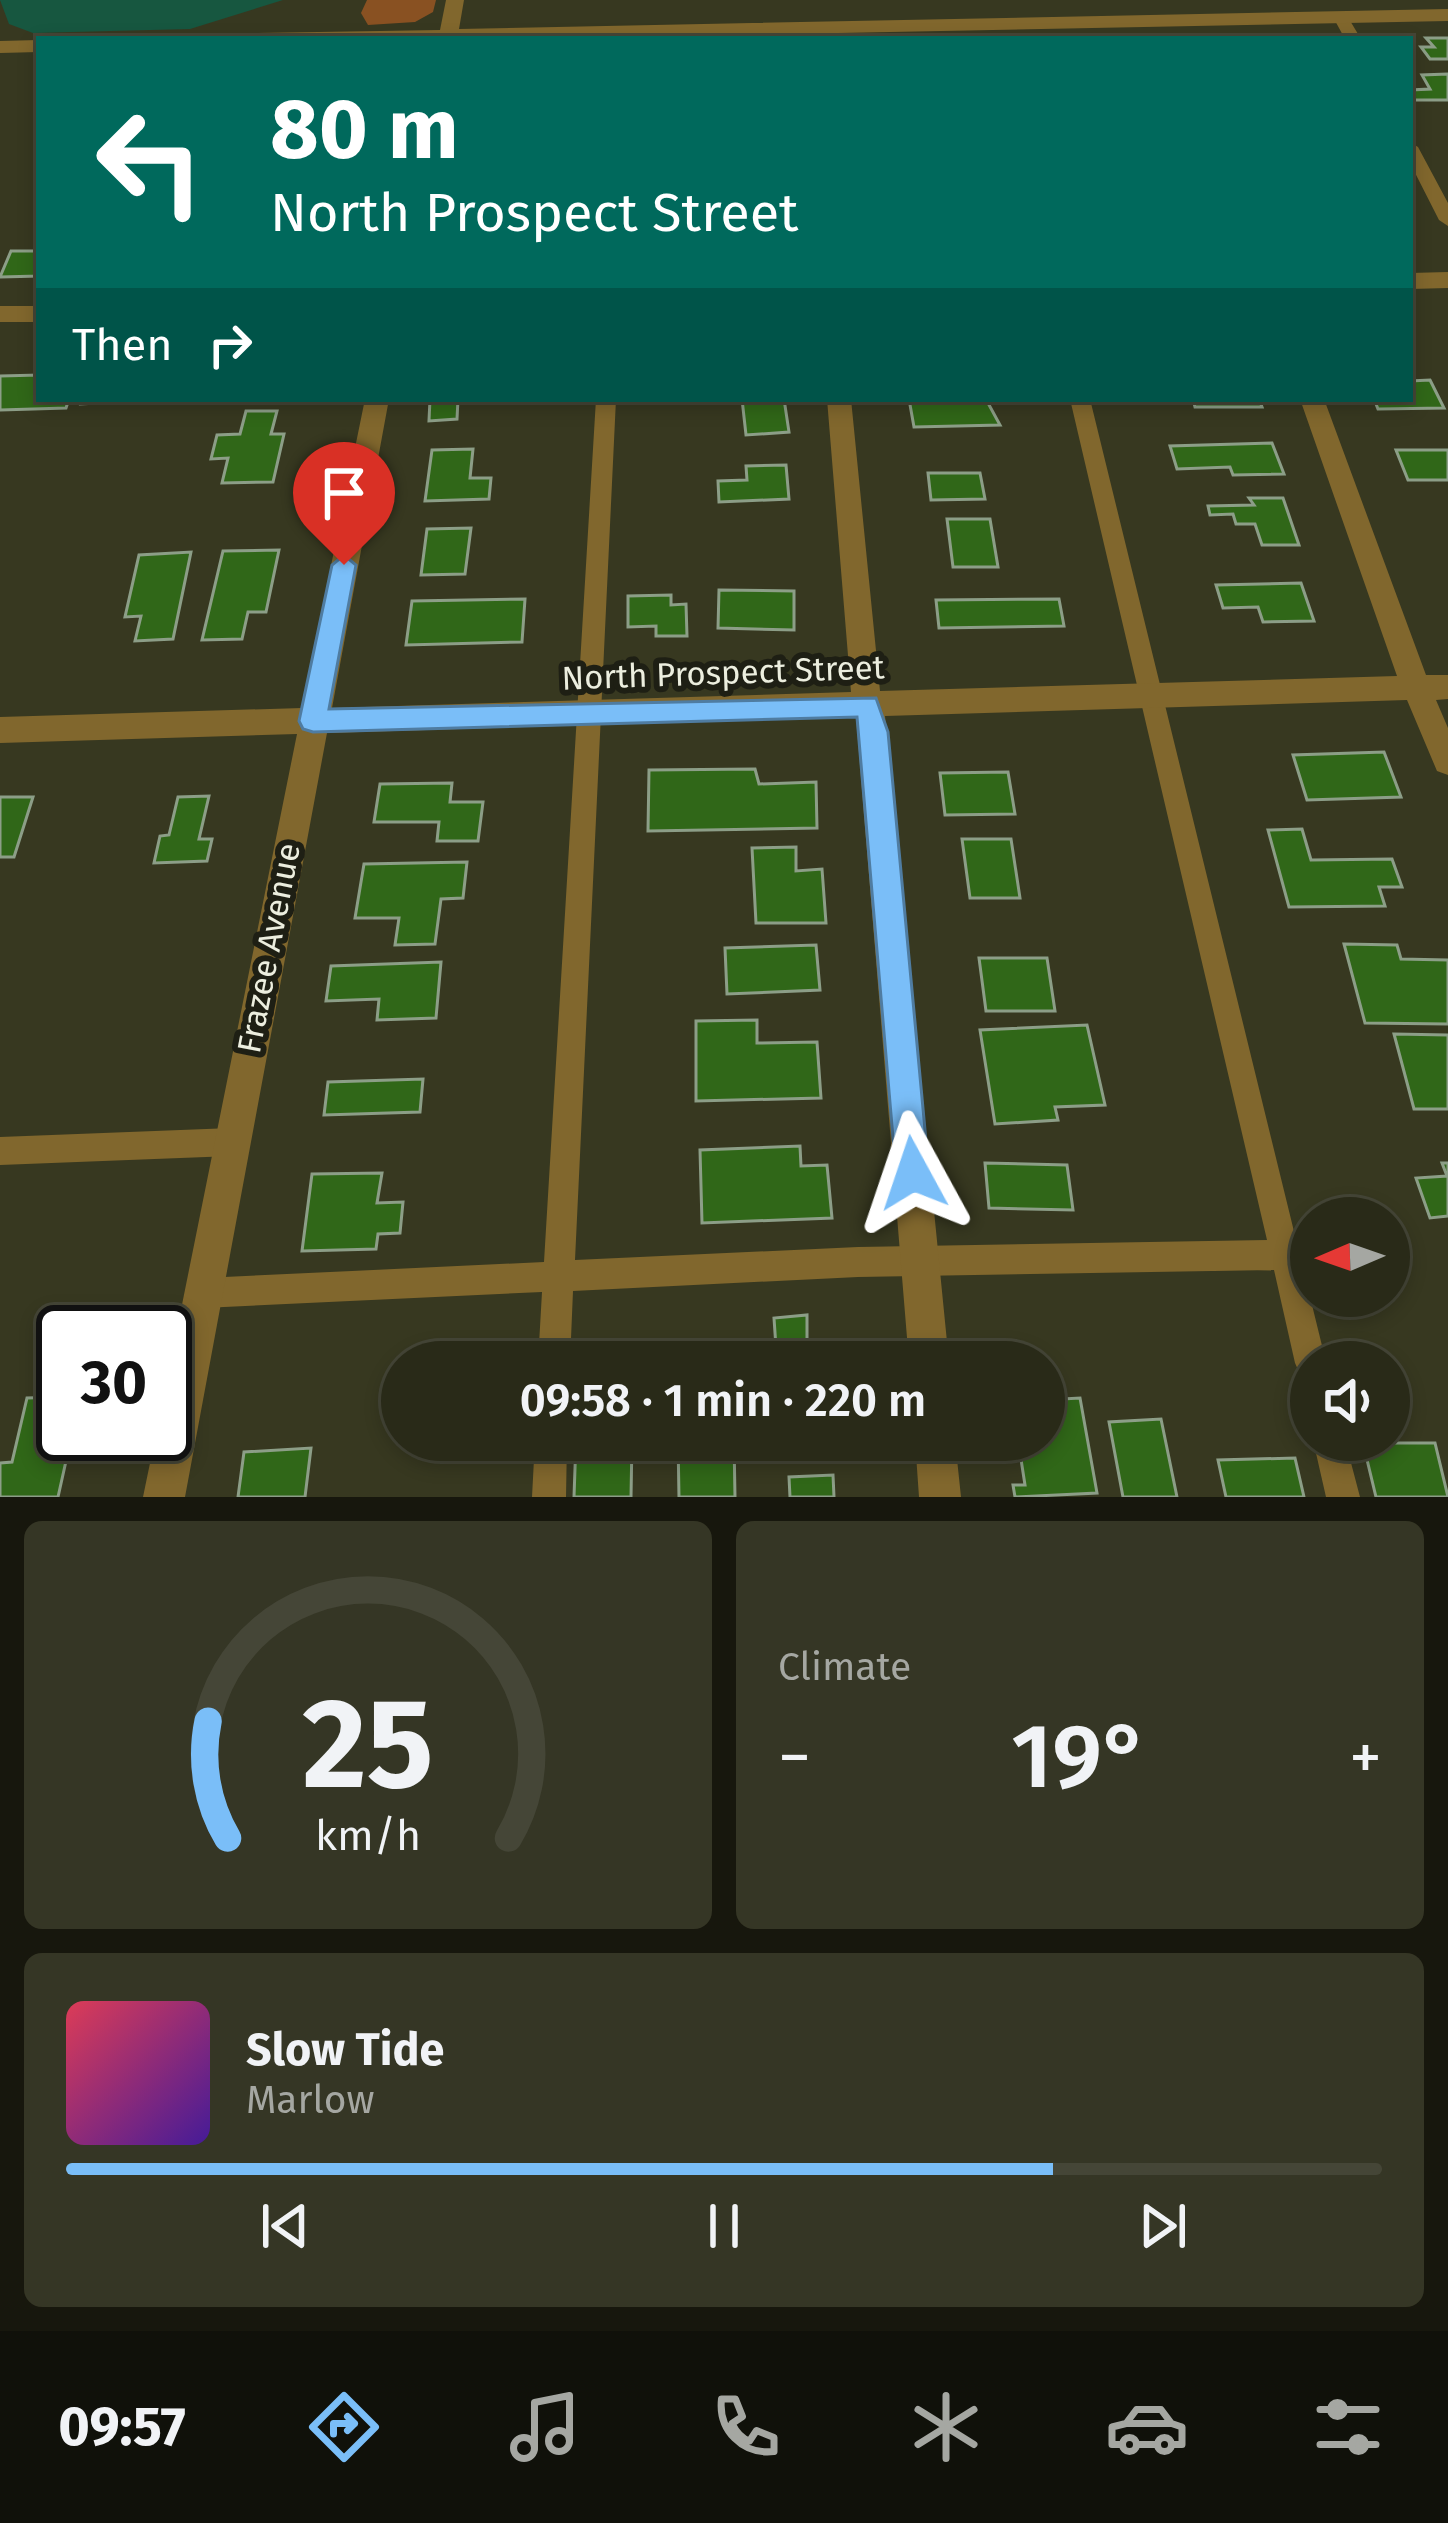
<!DOCTYPE html>
<meta charset="utf-8">
<style>
body{margin:0;font-family:"Fira Sans",sans-serif;background:#353625;color:#f1f3f6;height:100vh;display:flex;flex-direction:column;font-size:45px;white-space:nowrap}
*{box-sizing:border-box;margin:0}
p{font-size:39px;color:#a5a7a2}
.icon{flex:none;width:66px;height:66px;fill:none;stroke:currentColor;stroke-width:2;stroke-linecap:round;stroke-linejoin:round}
.map{position:relative;height:1497px;overflow:hidden}
.panel{display:flex;flex-direction:column;gap:24px;padding:24px;background:#17170d;flex:1}
.panel>*{flex:none}
.guide{position:absolute;left:36px;top:36px;width:1377px;height:366px;border-radius:0px;box-shadow:0 6px 18px #0003,0 0 0 3px #454637;background:#00695c;color:#fff;overflow:hidden}
.needle{width:78px;rotate:268deg}
.controls{position:absolute;left:1290px;top:1197px;display:grid;gap:24px}
.controls a{display:grid;place-items:center;width:120px;height:120px;border-radius:50%;background:#292a18;box-shadow:0 6px 18px #0003,0 0 0 3px #454637;font-size:60px}
.speed{position:absolute;left:36px;top:1305px;display:flex;gap:24px;font-size:60px;font-weight:700;text-align:center}
.speed>*{display:grid;place-content:center;width:156px;height:156px;border-radius:50%;background:#292a18;box-shadow:0 6px 18px #0003,0 0 0 3px #454637;line-height:1}
.speed .limit{border:6px solid #111;border-radius:18px;background:#fff;color:#111}
.pin{position:absolute;display:grid;place-items:center;width:102px;height:102px;color:#fff;margin:-123px -51px;border-radius:50% 50% 50% 0;rotate:-45deg;box-shadow:0 0 12px #0007}
.pin .icon{rotate:45deg}
.me{position:absolute;width:132px;margin:-66px;rotate:355deg;stroke-linejoin:round;filter:drop-shadow(0 0 9px #0008)}
.turn{display:flex;align-items:center;gap:42px;height:252px;padding:0 36px;font-size:54px}
.turn .icon{width:156px;height:156px;stroke-width:2.5}
.turn b{display:block;font-size:84px;line-height:102px}
.then{display:flex;align-items:center;height:114px;padding:0 36px;background:#0003;gap:24px;font-size:45px}
.big{font-size:90px;font-weight:600;line-height:1.1}
.panel .widget{flex:1;display:flex;flex-direction:column;justify-content:center;gap:18px;min-width:0;padding:0 42px;border-radius:18px;background:#353625}
.panel .dial{align-items:center;gap:0}
.dial svg{height:312px;overflow:visible;fill:none;stroke:#454637;stroke-width:7;stroke-linecap:round;text-anchor:middle}
.dial text{fill:#f1f3f6;stroke:none}
.song{display:flex;align-items:center;gap:36px}
.cover{width:144px;height:144px;border-radius:18px;background:linear-gradient(135deg,hsl(350 70% 55%),hsl(260 70% 35%))}
.played{height:12px;border-radius:6px;background:linear-gradient(90deg,#7abef8 75%,#454637 75%)}
.keys{display:flex;justify-content:space-around;direction:ltr}
.heat{display:flex;justify-content:space-between;align-items:center;font-size:66px;direction:ltr}
.panel .tiles{flex:1;display:grid;gap:24px;grid-template-columns:1fr 1fr}
.widget:last-child{grid-column:span 2}
.trip{position:absolute;left:381px;top:1341px;width:684px;height:120px;border-radius:60px;background:#292a18;box-shadow:0 6px 18px #0003,0 0 0 3px #454637;font-weight:600;line-height:120px;text-align:center}
.tab-bar{display:flex;height:192px;justify-content:space-around;align-items:center;background:#10110a;color:#a5a7a2}
.tab-bar .icon{width:84px;height:84px}
.tab-bar .selected{color:#7abef8}
.tab-bar b{font-size:54px;color:#f1f3f6}
.map>svg:first-child{display:block}
.green{fill:#895122}
.water{fill:#175740}
.building{fill:#306718;stroke:#8c9e87;stroke-width:3}
.lines{fill:none;stroke-linecap:round;stroke-linejoin:round}
.service{fill:#81672d;fill-rule:evenodd}
.minor{fill:#81672d;fill-rule:evenodd}
.route{fill:#7abef8;stroke:#4f7ca1;stroke-width:3}
.labels{text-anchor:middle;dominant-baseline:central;stroke-width:12;stroke-linejoin:round;paint-order:stroke}
.street-label{font-size:33px;fill:#eceedf;stroke:#1e1f14}
</style>
<div class="map">
<svg width="1448" height="1497" viewBox="0 0 1448 1497">
<rect width="100%" height="100%" fill="#373820"/>
<!-- green -->
<path class="green" d="M367 0H436L433 12 415 22 368 25 361 13Z"/>
<!-- water -->
<path class="water" d="M0 0H283L190 29 33 33 9 24Z"/>
<!-- building -->
<path class="building" d="M1426 38H1448V59H1430L1421 47H1434Z
M1448 74V100H1410V90L1430 89 1422 75Z
M11 251H39V276L0 277Z
M39 375V399H69L66 408 0 410V376Z
M1430 380 1444 408 1378 409 1374 399H1410V381Z
M83 399H174L81 404Z
M430 399H458L457 419 429 421Z
M742 399H784L789 432 746 435Z
M909 399 988 403 1000 425 914 427Z
M1193 399H1259L1262 407H1195Z
M246 411H277L271 434H284L273 482 222 483 228 458 211 459 217 435 240 434Z
M1272 443 1284 474 1233 475 1230 467 1177 469 1170 446Z
M473 449 470 478H491L489 499 425 501 432 450Z
M1396 450H1448V480H1408Z
M786 465 789 499 719 502 718 481 747 480 746 466Z
M928 473H980L985 499 931 500Z
M1249 498H1283L1299 545H1262L1255 524H1236L1233 514 1210 515 1208 506 1254 505Z
M947 519H990L998 567H953Z
M471 528 465 574 421 575 427 529Z
M279 550 266 612H248L242 639 202 640 223 551Z
M191 552 173 639 135 641 141 616 125 617 139 555Z
M1301 583 1314 621 1263 622 1258 607 1223 608 1216 585Z
M719 590 794 591V630L718 628Z
M671 595V605L686 604 687 636H656V626L628 627V596Z
M525 599 522 642 406 645 412 601Z
M1059 599 1064 626 939 628 936 600Z
M1384 752 1401 797 1307 800 1293 755Z
M755 769 759 784 816 782 817 828 648 831 649 770Z
M1008 772 1015 814 945 815 940 773Z
M452 783 450 802H483L478 841H437L439 822H374L380 784Z
M209 796 199 839H212L207 861 154 863 160 836 169 835 178 797Z
M0 797H33L14 857H0Z
M1302 829 1311 860 1392 859 1402 887H1379L1385 906 1289 907 1268 830Z
M962 839H1011L1020 898H970Z
M796 847V871L822 869 826 923H756L752 848Z
M467 862 463 898 441 899 435 944 395 945 399 918H355L364 864Z
M1344 944 1397 945 1401 959 1448 960V1024L1365 1023Z
M816 945 820 990 727 994 725 948Z
M979 958H1047L1055 1011H986Z
M441 962 436 1018 377 1020 379 999 326 1001 331 966Z
M757 1020V1043L817 1042 821 1098 696 1101V1021Z
M1087 1025 1105 1105 1055 1107 1058 1120 995 1124 980 1030Z
M1394 1034 1448 1035V1109H1414Z
M423 1079 420 1112 324 1115 328 1082Z
M800 1146 801 1166 827 1165 832 1218 702 1223 700 1150Z
M985 1163 1067 1165 1073 1210 989 1208Z
M1442 1163H1448V1216L1430 1218 1416 1178 1447 1176Z
M382 1173 377 1203 403 1202 400 1233 378 1234 376 1249 302 1251 312 1174Z
M807 1315V1342L833 1343V1362H777L774 1318Z
M63 1397V1434H72L58 1497H0V1463L12 1462 27 1398Z
M1080 1398 1097 1493 1015 1497 1013 1485H1025L1018 1440H1044V1400Z
M1161 1419 1177 1497H1123L1109 1422Z
M576 1440H632L631 1497H574Z
M678 1440H734L735 1497H679Z
M1363 1443H1435L1448 1497H1376Z
M311 1448 305 1497H238L244 1452Z
M1295 1458 1304 1497H1226L1218 1460Z
M833 1475 834 1497H790L789 1477Z"/>
<g class="lines">
<!-- service -->
<path class="service" d="M1341 12 1346 14 1361 39H1345L1333 17Z
M1410 142 1418 147 1448 203V226L1439 220 1410 163Z
M596 399H616L575 1260 858 1247 1267 1240 1070 399H1090L1326 1362H1311V1379L1300 1374 1295 1363 1274 1270 858 1277 573 1291 570 1362H538L542 1292 203 1308 192 1304 188 1293 192 1282 203 1278 544 1262Z
M232 1128 242 1132 246 1142 242 1152 232 1156 0 1165V1137Z
M535 1440H567L566 1497H532Z
M1313 1440H1345L1360 1497H1326Z"/>
<!-- minor -->
<path class="minor" d="M446 0H464L459 29 1448 9V21L541 39H247L257 33 440 30Z
M39 40V52L0 53V41Z
M1448 272V288L1410 289V273Z
M0 306H39V322H0Z
M365 399H389L332 708 851 692 827 399H851L880 691 1397 676 1300 399H1324L1426 675H1448V699L1436 700 1448 728V775L1437 771 1407 700 885 716 949 1362H909L856 717 327 733 185 1497H143L156 1434H165V1389L297 734 0 743V717L302 708Z
M915 1440H955L961 1497H919Z"/>
</g>
<!-- route -->
<path class="route" d="M344 555 356 565 329 709 876 698 888 732 929 1173 924 1185 913 1190 901 1185 896 1173 857 717 313 732 303 729 299 721 332 565Z"/>
<g class="labels">
<!-- street labels -->
<g class="street-label">
<text transform="translate(723 673) rotate(-2)">North Prospect Street</text>
<text transform="translate(269 948) rotate(-79)">Frazee Avenue</text>
</g>
</g>
</svg>
<div class="controls">
<a><svg class="needle" viewBox="-14 -14 28 28"><path d="M0-13l5 13h-10z" fill="#e53935"/><path d="M0 13l5-13h-10z" fill="#a5a7a2"/></svg></a>
<a><svg class="icon" aria-label="sound" viewBox="0 0 24 24"><path d="M4 9h4l5-4v14l-5-4H4zM17 9q2 3 0 6"/></svg></a>
</div>
<div class="speed"><div class="limit">30</div></div>
<div class="pin" style="left:344px;top:565px;background:#d93025"><svg class="icon" aria-label="arrive" viewBox="0 0 24 24"><path d="M6 21V4h12l-3 4 3 4H6"/></svg></div>
<svg class="me" style="left:913px;top:1173px" viewBox="-20 -20 40 40"><path d="M0-17L14 15 0 8-14 15z" fill="#7abef8" stroke="#fff" stroke-width="4"/></svg>
<div class="trip">09:58 · 1 min · 220 m</div>
<div class="guide">
<div class="turn"><svg class="icon" aria-label="left" viewBox="0 0 24 24"><path d="M17 20v-9H6M10 6l-5 5 5 5"/></svg><div><b>80 m</b>North Prospect Street</div></div>
<div class="then">Then<svg class="icon" aria-label="right" viewBox="0 0 24 24"><path d="M7 20v-9h11M14 6l5 5-5 5"/></svg></div>
</div>
</div>
<section class="panel">
<div class="tiles">
<div class="widget dial"><svg viewBox="0 0 100 80">
<path d="M14 69A42 42 0 1 1 86 69"/>
<path d="M14 69A42 42 0 0 1 9 39" stroke="#7abef8"/>
<text x="50" y="56" font-size="32" font-weight="700">25</text>
<text x="50" y="72" font-size="11">km/h</text>
</svg></div>
<div class="widget"><p>Climate</p>
<div class="heat"><a>−</a><b class="big">19°</b><a>+</a></div>
</div>
<div class="widget">
<div class="song"><i class="cover"></i><div><b>Slow Tide</b><p>Marlow</p></div></div>
<div class="played"></div>
<div class="keys"><svg class="icon" aria-label="previous" viewBox="0 0 24 24"><path d="M18 5L8 12l10 7zM5 5v14"/></svg><svg class="icon" aria-label="pause" viewBox="0 0 24 24"><path d="M8 5v14M16 5v14"/></svg><svg class="icon" aria-label="next" viewBox="0 0 24 24"><path d="M6 5l10 7-10 7zM19 5v14"/></svg></div>
</div>
</div>
</section>
<nav class="tab-bar">
<b>09:57</b>
<svg class="icon selected" aria-label="directions" viewBox="0 0 24 24"><path d="M12 3l9 9-9 9-9-9zM9 14v-3h6M13 9l2 2-2 2"/></svg>
<svg class="icon" aria-label="music" viewBox="0 0 24 24"><path d="M9 18V5l10-2v13"/><circle cx="6" cy="18" r="3"/><circle cx="16" cy="16" r="3"/></svg>
<svg class="icon" aria-label="phone" viewBox="0 0 24 24"><path d="M5 4h4l2 5-3 2q2 4 5 5l2-3 5 2v4C11 20 4 13 5 4z"/></svg>
<svg class="icon" aria-label="climate" viewBox="0 0 24 24"><path d="M12 3v18M4 7l16 10M4 17L20 7"/></svg>
<svg class="icon" aria-label="car" viewBox="0 0 24 24"><path d="M5 17H2v-5l4-1 3-4h7l3 4 3 1v5h-3M9 17h6M6 11h13"/><circle cx="7" cy="17" r="2"/><circle cx="17" cy="17" r="2"/></svg>
<svg class="icon" aria-label="filters" viewBox="0 0 24 24"><path d="M4 7h16M4 17h16"/><circle cx="9" cy="7" r="2"/><circle cx="15" cy="17" r="2"/></svg>
</nav>
